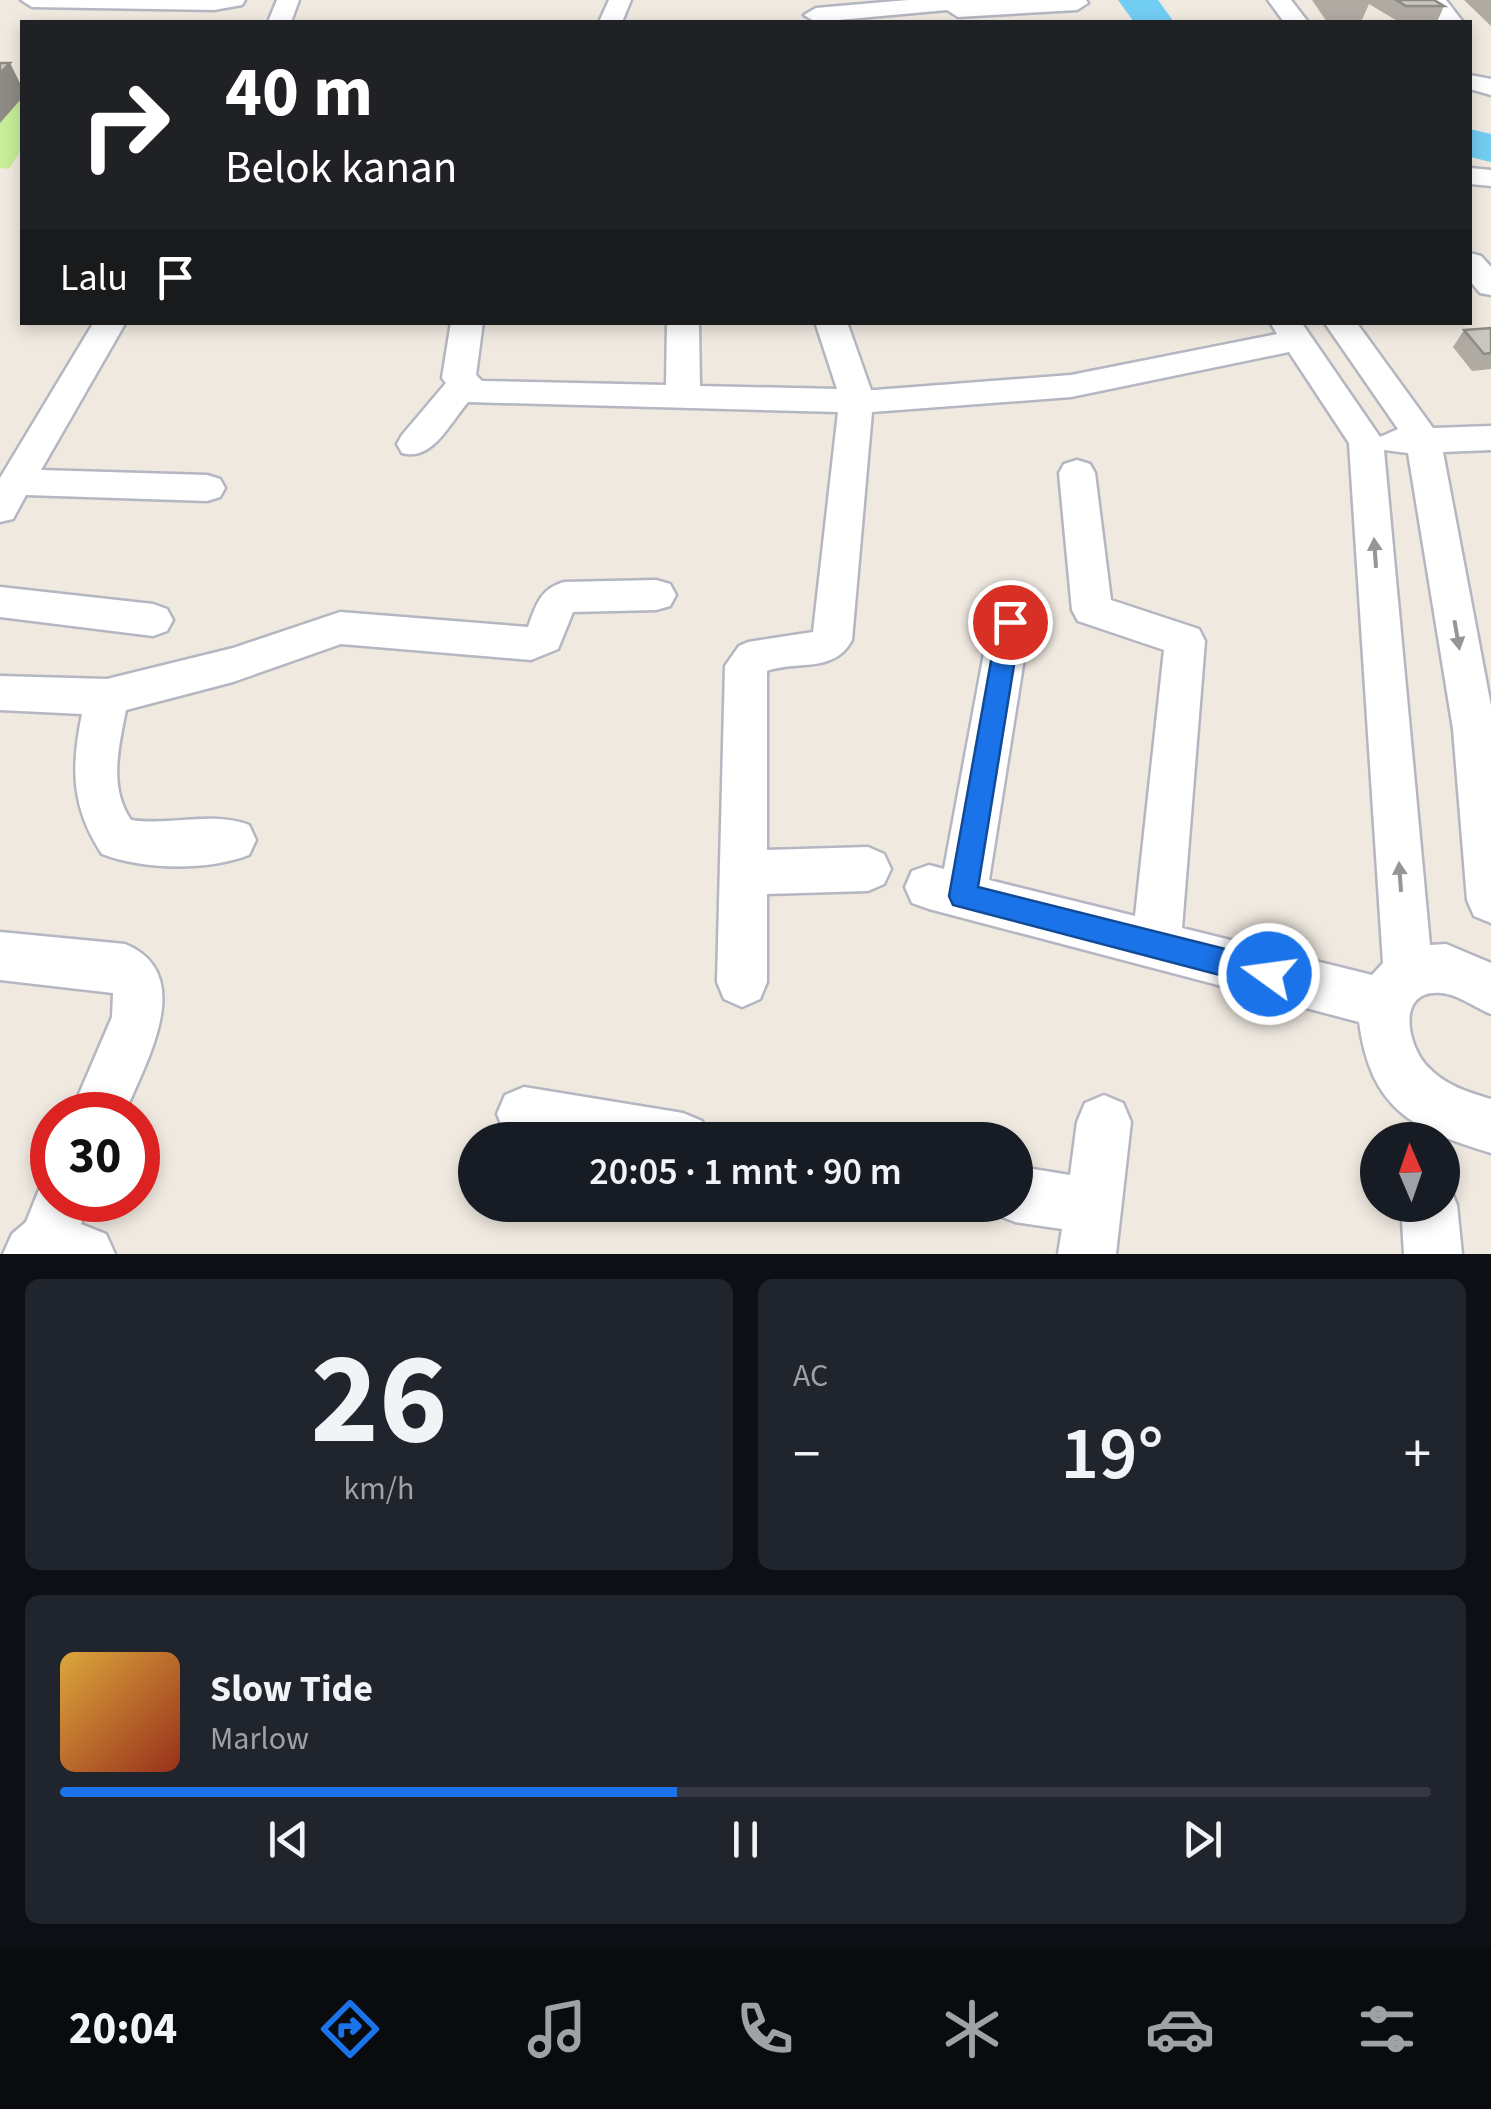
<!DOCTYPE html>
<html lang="id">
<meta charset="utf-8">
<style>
body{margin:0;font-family:"Source Sans 3",sans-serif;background:#20242c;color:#f1f3f6;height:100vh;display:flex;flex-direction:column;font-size:38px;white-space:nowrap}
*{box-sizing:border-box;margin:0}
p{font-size:32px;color:#9ea1a6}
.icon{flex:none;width:55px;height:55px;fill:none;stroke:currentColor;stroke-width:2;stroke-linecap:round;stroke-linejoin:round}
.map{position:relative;height:1254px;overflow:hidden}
.sheet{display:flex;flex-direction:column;gap:25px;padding:25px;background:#0d0f14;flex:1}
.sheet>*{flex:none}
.hud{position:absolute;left:20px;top:20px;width:1452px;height:305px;border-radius:0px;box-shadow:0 5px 15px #0003;background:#202124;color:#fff;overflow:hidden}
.needle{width:65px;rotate:358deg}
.fabs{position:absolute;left:1360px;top:1122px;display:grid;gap:20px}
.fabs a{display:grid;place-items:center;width:100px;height:100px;border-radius:50%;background:#171b24;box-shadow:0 5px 15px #0003;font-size:50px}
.speed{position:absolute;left:30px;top:1092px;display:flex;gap:20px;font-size:50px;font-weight:700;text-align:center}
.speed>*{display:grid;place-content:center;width:130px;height:130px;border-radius:50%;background:#171b24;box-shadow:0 5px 15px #0003;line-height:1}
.speed .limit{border:15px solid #d22;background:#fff;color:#111}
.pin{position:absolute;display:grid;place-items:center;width:85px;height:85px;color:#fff;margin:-42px;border:5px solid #fff;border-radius:50%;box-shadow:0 2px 10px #0007}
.me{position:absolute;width:110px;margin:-55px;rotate:284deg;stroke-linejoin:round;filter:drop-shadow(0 0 8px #0008)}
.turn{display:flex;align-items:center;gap:35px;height:210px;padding:0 40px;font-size:45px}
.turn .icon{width:130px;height:130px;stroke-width:2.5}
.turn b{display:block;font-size:70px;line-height:85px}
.then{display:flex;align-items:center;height:95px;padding:0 40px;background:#0003;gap:20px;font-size:38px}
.big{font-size:75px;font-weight:600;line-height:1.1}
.sheet .card{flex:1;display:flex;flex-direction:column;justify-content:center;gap:15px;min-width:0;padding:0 35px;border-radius:15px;background:#20242c}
.sheet .dial{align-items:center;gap:0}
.dial b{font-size:130px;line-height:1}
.song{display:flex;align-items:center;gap:30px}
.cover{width:120px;height:120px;border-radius:15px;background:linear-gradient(135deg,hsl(40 70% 55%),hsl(10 70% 35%))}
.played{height:10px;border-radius:5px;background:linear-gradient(90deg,#1a73e8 45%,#363941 45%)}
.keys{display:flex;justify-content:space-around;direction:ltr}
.heat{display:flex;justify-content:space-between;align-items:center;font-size:55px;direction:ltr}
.sheet .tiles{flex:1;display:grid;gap:25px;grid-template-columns:1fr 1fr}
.card:last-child{grid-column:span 2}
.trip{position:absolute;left:458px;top:1122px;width:575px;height:100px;border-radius:50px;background:#171b24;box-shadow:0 5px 15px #0003;font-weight:600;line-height:100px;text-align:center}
.menu{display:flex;height:160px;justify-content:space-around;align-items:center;background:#090b0e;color:#9ea1a6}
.menu .icon{width:70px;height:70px}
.menu .on{color:#1a73e8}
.menu b{font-size:45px;color:#f1f3f6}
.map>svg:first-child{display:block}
.pitch{fill:#c7ed98}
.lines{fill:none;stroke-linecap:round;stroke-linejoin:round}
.river{fill:#72cdf2;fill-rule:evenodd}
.minor-casing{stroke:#b4b6c1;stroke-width:5}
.minor{fill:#fff;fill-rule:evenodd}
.wall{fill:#afaba3}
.shaded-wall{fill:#8e8b85}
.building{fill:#cbc7be;stroke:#8e8b85;stroke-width:2.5}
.oneway{fill:#969696}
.route{fill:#1a73e8;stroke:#114b97;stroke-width:2.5}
</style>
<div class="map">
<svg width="1491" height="1254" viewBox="0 0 1491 1254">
<rect width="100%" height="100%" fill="#efe9e0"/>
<!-- pitch -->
<path class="pitch" d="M0 87H22V148L9 169 0 168Z"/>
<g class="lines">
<!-- river -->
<path class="river" d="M1118 0H1158L1174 22H1134Z
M1470 129 1491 134V162L1470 157Z"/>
<!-- minor casing -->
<g class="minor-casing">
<path id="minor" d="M21 0H245L242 5 214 10 32 7Z
M277 0H299L291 22H268Z
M609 0H631L622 22H599Z
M908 0H1086L1088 3 1077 10 958 17 947 10 816 22 804 15 816 8Z
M1268 0H1291L1308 22H1284Z
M1423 0H1446L1463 22H1439Z
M1470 75 1491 79V95L1470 89Z
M1470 168 1491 170V186L1470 184Z
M1470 253 1481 256 1491 267V295L1480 293 1470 281Z
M94 322H126L41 470 207 475 220 479 225 488 220 497 207 501 26 495 13 519 0 522V478Z
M451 322H483L476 375 482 381 666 385 667 322H699L700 386 837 389 815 322H847L871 390H875L1071 375 1277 334 1270 322H1301L1380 437 1398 429 1324 322H1356L1433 428 1491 426V450L1443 452 1491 706V923L1474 916 1467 900 1453 729 1408 453 1384 450 1430 945 1446 944 1491 963V1014C1476 1008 1457 994 1441 993 1395 989 1407 1047 1429 1068 1447 1086 1467 1092 1491 1099V1153C1412 1129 1371 1110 1359 1022L929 909 912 903 905 887 912 871 929 865 944 869 990 621 996 610 1010 605 1024 610 1030 621 989 880 1135 916 1164 650 1078 621 1072 610 1059 473 1064 464 1077 460 1090 464 1095 473 1111 600 1199 629 1205 641 1182 928 1372 975 1383 963 1349 443 1289 352 1071 397 872 412 852 640C834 674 796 660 767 671V850L868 847 884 854 891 869 884 884 868 891 767 894V982L760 999 742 1007 724 999 717 982 725 666 739 646 748 642 813 632 838 412 468 402C450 423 432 462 402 453L397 444 402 435 446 383 442 378Z
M656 580 670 584 676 595 670 606 656 610 573 612 558 649 531 660 341 644 233 682 126 710C119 746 108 787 131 820 170 826 213 811 249 825L256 840 249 855C207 871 144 870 102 854 71 807 71 767 82 714L0 710V676L107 679 233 648 340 612 528 627C536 605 540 589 564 582Z
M0 587 153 604 167 609 173 620 167 631 153 636 0 617Z
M0 932 125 944C199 974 144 1065 124 1115H70L112 1017 113 993 0 980Z
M524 1087 683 1113 702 1121 710 1140H522L505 1133 497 1114 505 1095Z
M1104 1095 1123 1103 1131 1122 1116 1254H1058L1062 1229 1015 1222 995 1214 992 1205H1015V1166L1070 1175 1077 1122 1085 1103Z
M52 1176V1200H91L81 1224 106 1234 115 1254H3L12 1234 26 1222 43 1180Z
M1442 1183 1449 1185 1457 1205 1462 1254H1404L1401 1205H1442Z"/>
</g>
<!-- minor -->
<use href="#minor" class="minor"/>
</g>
<!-- wall -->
<path class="wall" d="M1312 0H1434L1444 6 1437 22H1399L1369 4 1361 22H1327Z
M1464 0H1491V26Z
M1491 328V369L1472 371 1453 347 1464 330Z"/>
<!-- shaded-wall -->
<path class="shaded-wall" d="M10 63 22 87V98L0 123V73Z"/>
<!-- building -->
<path class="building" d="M1396 0H1434L1444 6H1406Z
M0 63H10L0 73Z
M1491 328V353L1484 354 1464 330Z"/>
<!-- one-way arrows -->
<defs><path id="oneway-solid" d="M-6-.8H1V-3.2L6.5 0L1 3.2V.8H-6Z" transform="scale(2.5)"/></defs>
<g class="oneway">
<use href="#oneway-solid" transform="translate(1375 553) rotate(-94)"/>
<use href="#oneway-solid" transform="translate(1457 635) rotate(80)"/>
<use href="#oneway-solid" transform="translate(1400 877) rotate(-94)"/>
</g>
<!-- route -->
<path class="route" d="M1010 612 1021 622 978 887 1269 960 1279 964 1283 974 1279 984 1269 988 953 905 949 896 998 622Z"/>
</svg>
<div class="fabs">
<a><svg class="needle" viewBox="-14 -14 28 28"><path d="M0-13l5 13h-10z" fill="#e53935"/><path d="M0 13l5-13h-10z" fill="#9ea1a6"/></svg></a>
</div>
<div class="speed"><div class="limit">30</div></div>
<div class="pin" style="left:1010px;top:622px;background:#d93025"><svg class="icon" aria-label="arrive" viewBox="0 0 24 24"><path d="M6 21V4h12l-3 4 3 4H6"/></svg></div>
<svg class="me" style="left:1269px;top:974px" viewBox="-20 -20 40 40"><circle r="17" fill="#1a73e8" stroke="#fff" stroke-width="3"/><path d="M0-11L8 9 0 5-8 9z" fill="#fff"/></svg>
<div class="trip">20:05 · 1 mnt · 90 m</div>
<div class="hud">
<div class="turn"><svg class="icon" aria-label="right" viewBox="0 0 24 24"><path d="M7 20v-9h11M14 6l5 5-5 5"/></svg><div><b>40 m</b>Belok kanan</div></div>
<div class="then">Lalu<svg class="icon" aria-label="arrive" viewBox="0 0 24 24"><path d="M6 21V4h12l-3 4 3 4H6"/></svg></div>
</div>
</div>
<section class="sheet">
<div class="tiles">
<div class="card dial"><b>26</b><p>km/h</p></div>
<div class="card"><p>AC</p>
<div class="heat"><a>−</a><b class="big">19°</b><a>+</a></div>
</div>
<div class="card">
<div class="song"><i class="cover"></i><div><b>Slow Tide</b><p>Marlow</p></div></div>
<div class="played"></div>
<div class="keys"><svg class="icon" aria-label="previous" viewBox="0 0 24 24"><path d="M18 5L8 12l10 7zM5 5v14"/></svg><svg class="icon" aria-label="pause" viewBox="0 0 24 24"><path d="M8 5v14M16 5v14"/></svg><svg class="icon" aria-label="next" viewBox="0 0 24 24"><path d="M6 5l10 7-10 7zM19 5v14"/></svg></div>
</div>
</div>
</section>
<nav class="menu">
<b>20:04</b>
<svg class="icon on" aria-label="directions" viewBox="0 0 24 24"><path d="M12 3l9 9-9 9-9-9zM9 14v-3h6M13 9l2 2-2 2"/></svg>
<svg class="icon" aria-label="music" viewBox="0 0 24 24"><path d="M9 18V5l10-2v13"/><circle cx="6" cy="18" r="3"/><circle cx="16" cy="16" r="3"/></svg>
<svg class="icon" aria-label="phone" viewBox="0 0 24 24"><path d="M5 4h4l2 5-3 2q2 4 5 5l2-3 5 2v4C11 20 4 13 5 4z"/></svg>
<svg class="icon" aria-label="climate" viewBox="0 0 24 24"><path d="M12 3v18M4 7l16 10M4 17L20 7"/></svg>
<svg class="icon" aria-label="car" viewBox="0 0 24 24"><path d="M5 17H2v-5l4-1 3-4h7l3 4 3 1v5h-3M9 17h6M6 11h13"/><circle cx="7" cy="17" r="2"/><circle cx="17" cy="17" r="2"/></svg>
<svg class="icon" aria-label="filters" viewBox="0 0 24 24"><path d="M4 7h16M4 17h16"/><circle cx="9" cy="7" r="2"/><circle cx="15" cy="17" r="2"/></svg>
</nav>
